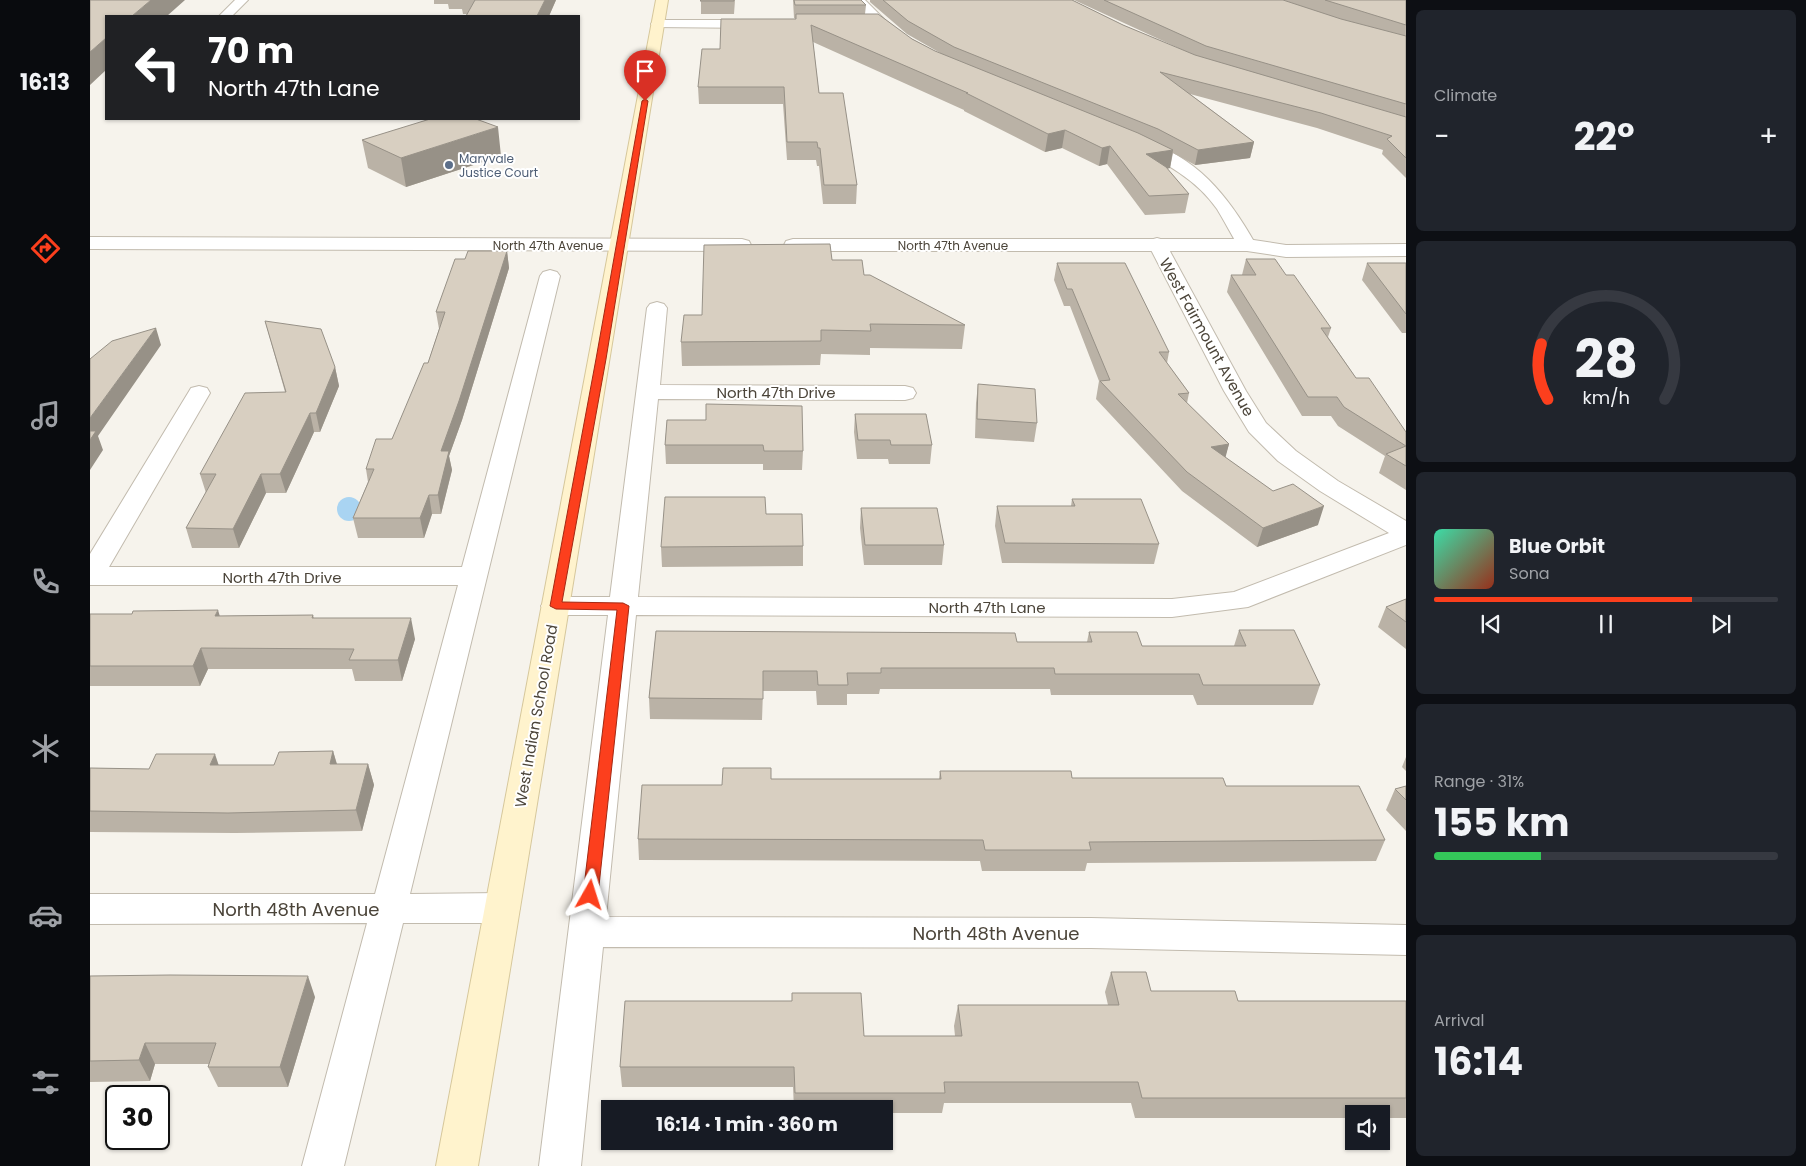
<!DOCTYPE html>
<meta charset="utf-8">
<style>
body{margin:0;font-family:Poppins,sans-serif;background:#20242c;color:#f1f3f6;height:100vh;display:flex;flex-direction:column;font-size:19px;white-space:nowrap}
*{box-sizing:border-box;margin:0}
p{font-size:16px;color:#9ea1a6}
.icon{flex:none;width:28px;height:28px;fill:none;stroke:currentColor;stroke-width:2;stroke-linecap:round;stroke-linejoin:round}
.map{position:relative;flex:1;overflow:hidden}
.panel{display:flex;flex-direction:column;gap:10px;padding:10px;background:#0d0f14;width:400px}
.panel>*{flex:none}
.banner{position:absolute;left:15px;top:15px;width:475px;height:105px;border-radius:0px;box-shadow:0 1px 4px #0004;background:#202124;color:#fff;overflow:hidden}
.controls{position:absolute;left:1255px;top:1105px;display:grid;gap:10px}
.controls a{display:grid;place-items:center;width:45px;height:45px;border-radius:0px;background:#171b24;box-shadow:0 1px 4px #0004;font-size:25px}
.speed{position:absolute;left:15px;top:1085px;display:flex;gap:10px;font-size:25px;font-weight:700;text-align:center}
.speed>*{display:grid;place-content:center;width:65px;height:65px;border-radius:50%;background:#171b24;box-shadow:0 1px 4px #0004;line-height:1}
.speed .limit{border:2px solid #111;border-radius:8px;background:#fff;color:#111}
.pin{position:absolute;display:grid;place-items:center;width:42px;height:42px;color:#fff;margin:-51px -21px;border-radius:50% 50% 50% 0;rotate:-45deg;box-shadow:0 0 5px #0007}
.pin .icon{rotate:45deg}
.me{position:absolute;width:55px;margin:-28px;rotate:6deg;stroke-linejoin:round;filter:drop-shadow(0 0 4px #0008)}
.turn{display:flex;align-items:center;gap:18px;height:105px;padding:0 20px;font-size:22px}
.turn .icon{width:65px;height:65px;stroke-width:2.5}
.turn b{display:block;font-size:35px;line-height:42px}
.big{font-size:38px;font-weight:700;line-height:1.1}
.panel .tile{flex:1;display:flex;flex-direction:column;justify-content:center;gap:8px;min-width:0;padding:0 18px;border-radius:8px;background:#20242c}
.panel .dial{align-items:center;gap:0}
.dial svg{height:130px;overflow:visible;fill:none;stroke:#363941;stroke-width:7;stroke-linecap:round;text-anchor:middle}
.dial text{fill:#f1f3f6;stroke:none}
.song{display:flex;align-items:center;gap:15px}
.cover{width:60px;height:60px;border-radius:8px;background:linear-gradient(135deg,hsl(160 70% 55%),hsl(10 70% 35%))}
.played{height:5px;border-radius:2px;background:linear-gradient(90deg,#fc3f1d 75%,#363941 75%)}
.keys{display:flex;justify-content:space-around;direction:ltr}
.heat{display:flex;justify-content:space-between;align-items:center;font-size:28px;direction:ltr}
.charge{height:8px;border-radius:4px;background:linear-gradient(90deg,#34c759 31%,#363941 0)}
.trip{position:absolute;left:511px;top:1100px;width:292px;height:50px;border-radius:0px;background:#171b24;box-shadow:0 1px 4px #0004;font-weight:700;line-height:50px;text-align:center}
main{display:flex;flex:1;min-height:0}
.dock{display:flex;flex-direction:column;width:90px;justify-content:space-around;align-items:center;background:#090b0e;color:#9ea1a6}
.dock .icon{width:35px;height:35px}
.dock .selected{color:#fc3f1d}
.dock b{font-size:22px;color:#f1f3f6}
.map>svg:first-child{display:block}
.water{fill:#a9d4f2}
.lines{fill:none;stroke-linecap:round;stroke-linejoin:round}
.minor-casing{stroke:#c2bbae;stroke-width:2}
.tertiary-casing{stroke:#c2bbae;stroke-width:2}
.secondary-casing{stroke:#d6c79b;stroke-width:2}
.minor{fill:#fff;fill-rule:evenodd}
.tertiary{fill:#fff;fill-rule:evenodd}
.secondary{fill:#fff3cd;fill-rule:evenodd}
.wall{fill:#bab2a6}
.shaded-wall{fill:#979187}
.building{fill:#d8cfc1;stroke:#979187}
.route{fill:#fc3f1d;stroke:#a42913}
.service-dot{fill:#5c6f8a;stroke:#fff;stroke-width:2}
.labels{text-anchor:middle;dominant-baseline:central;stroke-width:4;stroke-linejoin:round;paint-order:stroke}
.far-service-label{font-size:12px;fill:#4e5e75;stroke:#fff;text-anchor:start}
.far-street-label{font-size:12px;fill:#4b4439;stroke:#fff}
.street-label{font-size:15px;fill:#4b4439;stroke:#fff}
.near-street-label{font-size:18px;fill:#4b4439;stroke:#fff}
</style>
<main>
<nav class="dock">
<b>16:13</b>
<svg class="icon selected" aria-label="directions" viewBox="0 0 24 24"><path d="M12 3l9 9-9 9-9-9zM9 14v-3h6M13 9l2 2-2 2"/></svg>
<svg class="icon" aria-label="music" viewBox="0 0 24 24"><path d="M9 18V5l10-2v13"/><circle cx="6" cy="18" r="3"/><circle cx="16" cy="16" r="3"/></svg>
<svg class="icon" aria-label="phone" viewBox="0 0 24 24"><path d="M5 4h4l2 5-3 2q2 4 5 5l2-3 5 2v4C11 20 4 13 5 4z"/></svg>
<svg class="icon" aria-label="climate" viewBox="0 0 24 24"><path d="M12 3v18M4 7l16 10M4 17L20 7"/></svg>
<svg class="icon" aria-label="car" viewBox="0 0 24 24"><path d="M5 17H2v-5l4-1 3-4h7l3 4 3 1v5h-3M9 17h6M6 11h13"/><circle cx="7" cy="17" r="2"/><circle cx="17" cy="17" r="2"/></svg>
<svg class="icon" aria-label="filters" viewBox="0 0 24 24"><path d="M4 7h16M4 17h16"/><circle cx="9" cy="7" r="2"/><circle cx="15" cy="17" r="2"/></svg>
</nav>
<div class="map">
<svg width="1316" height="1166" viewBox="0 0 1316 1166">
<rect width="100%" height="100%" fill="#f6f3ec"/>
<!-- water -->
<path class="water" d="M247 509a12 12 0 1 1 24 0a12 12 0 1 1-24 0Z"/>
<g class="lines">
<!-- minor casing -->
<g class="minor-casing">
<path id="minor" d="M145 0H158L142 16H129Z
M762 0H775L796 21 814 35 816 38 814 41C799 45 770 12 762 0Z
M568 20H667L674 24 667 28 563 27 561 24 563 21Z
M1049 140C1106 154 1139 197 1166 245L1164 249 1157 251 1150 249C1142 236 1135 222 1127 209 1107 180 1075 162 1043 148L1041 145 1043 142Z
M1067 238 1074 240 1076 244 1156 391 1176 423 1206 451 1248 481 1316 521V545L1158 607 1082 617 546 615 516 917 1001 918 1316 925V955L1001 948 513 947 491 1166H449L518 615H465L455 612 451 606 455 600 465 597H520L557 308 560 304 567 302 574 304 577 308 570 385 815 386 823 388 826 393 823 398 815 400 568 399 548 597 1082 599 1144 592 1299 533 1230 491 1188 461 1159 432 1134 391 1058 244 1060 240Z
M460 270 467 272 470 276 320 894 412 893 425 898 430 908 425 918 412 923H313L254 1166H212L277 923 0 924V894H285L368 585H0V554L98 393 101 388 109 386 117 388 120 393 19 567H372L450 276 453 272Z"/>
</g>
<!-- tertiary casing -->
<g class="tertiary-casing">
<path id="tertiary" d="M0 237 652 239 659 241 661 245 659 249 652 251 0 249Z
M703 239H1157L1196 245 1316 244V256L1196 257 1157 251H703L696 249 694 245 696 241Z"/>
</g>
<!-- secondary casing -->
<g class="secondary-casing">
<path id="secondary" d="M566 0H578L388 1166H346Z"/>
</g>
<!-- minor -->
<use href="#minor" class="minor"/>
<!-- tertiary -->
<use href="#tertiary" class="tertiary"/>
<!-- secondary -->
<use href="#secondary" class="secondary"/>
</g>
<!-- wall -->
<path class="wall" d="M344 0H466L459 16H376L377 14H373L372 9H359L358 4H344Z
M611 0H645L644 14H611Z
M703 0H771L776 5 775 14 845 51 852 54 817 34 780 2V0H982L1033 25 1097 52 984 0H1316V178L1292 154 1293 150 1227 128 1100 94 1164 142 1160 158 1105 165 1083 153 1080 168 1077 169 1099 194 1095 213 1055 215 1017 164 1009 166 972 148 955 152 874 111V110L723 42 729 93 767 185 766 204H733L729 166H727L726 160H697L693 104H609L608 87 630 49 706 19 704 18Z
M272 140 411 156 316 187 278 168Z
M417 251 419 268 372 420 359 456 362 470 351 514H342L334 538H268L263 518 278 482 276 469 302 439 338 363 349 329 346 312 375 259Z
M1156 259 1196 275 1241 328 1238 337 1266 378 1316 432V490L1289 473 1295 456 1248 426 1241 416H1212L1137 292 1141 275H1152Z
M742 260 875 325 872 349 780 348V355L731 354 730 365 592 366 591 342Z
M967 263 1079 352 1077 363 1099 393 1097 403 1139 444 1135 457 1228 525 1167 547 1092 491 1006 399 1009 381 980 306H974L964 280Z
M1277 263H1316V333H1312L1272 280Z
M175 321 245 367 249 386 230 432H224L196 493H176L149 548H102L96 528 116 493 110 474 195 392Z
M888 384 947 423 944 442 885 438 886 403Z
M765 414 842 445 840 464H799L798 459H767L764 432Z
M577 420 713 451 712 470H673V464H576L575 445Z
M982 499 1069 544 1064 564 912 563 905 526 907 506H981Z
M771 508 854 545 852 565H774L770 528Z
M676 514 713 546V566L572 567 571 547Z
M1316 599V649L1288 627 1296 607Z
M0 614 130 616 223 615 224 618 325 639 312 681H265L262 669H118L110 686H0Z
M1149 630 1230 685 1223 705H1107L1103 695H961L960 689H790L789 694H757V705H727L726 691H673L672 720 560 719 559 698 566 631 927 642H997L999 632 1052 646H1144Z
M243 751 247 764H278L284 785 272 831 145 833 0 832V768L59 769 129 765H184Z
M1316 757V771L1312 767Z
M850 771 1136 786 1295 840 1286 861 997 863 995 871H892L890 861 549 860 548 839 632 785 681 779H849Z
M1316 786V831L1296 810 1305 789Z
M1021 972 1061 991 1148 1001H1316V1118H1291V1114H1264V1118H1045L1041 1103H854L852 1113H795V1109H704L703 1087H532L530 1067 702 1001V993L774 1036H865L864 1026 868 1005H1018L1015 992Z
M0 976 225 997 198 1087H128L118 1067 119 1064H65L60 1081 0 1082Z"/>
<!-- shaded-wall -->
<path class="shaded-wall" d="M61 0H95L77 16H42Z
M455 0H466L459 16H447Z
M16 38V70L0 85V52Z
M408 127 411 156 316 187 311 158Z
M975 130 972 148 955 152 958 134Z
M1164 142 1160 158 1105 165 1108 150Z
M1020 146 1017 164 1009 166 1012 148Z
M1083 150 1080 168 1052 172 1056 154Z
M417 251 419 268 372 420 359 456 362 470 351 514 348 495 351 451Z
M66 328 71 345 8 436 13 450 0 470V418Z
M245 367 249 386 230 432 226 413Z
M220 413 224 432 196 493 190 474Z
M1139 444 1134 463 1121 447Z
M171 474 176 493 149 548 143 529Z
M339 495 342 514 334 538 330 518Z
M1234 506 1228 525 1167 547 1173 528Z
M128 610 134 630 125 616Z
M321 618 325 639 312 681 308 660Z
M111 648 118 669 110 686 103 666Z
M243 751 249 772 240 764Z
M125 754 132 775 120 765Z
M278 764 284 785 272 831 266 810Z
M218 976 225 997 198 1087 190 1067Z
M55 1043 65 1064 60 1081 49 1060Z"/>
<!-- building -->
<path class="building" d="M0 0H61L42 16H16V38L0 52Z
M385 0H455L447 16H376Z
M611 0H644V1H610Z
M704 0H771L776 5H705Z
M793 0H982L1033 25 1105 55 1316 117V158L1297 139 1302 136 1231 113 1070 72 1164 142 1108 150 1068 129 864 47 818 21Z
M1014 0H1193L1251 19 1316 36V104L1116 46Z
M1235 0H1316V25Z
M706 14H788L822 39 845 51 1048 133 1083 150 1056 154 1076 167 1099 194 1059 196 1020 146 1012 148 975 130 958 134 876 93H878L721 25 729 93H753L767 185H734L730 148H728L727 142H697L694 87H608L612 49H630L631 19H706Z
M340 119H386L408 127 311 158 272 140Z
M740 244 742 260H772L774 275H780L875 325 780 324 781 331 731 330V341L591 342 594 315H612L614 245Z
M378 251H417L369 401 351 451H359L348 495H339L330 518H263L284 469H276L286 439H302L334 363H338L355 312H346L365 259H375Z
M1156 259H1185L1196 275H1204L1241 328H1231L1266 378H1279L1316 432V446L1254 407 1247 397H1218L1141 275H1166Z
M967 263H1035L1079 352H1069L1099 393 1088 394 1139 444 1121 447 1183 491 1203 484 1234 506 1173 528 1097 472 1010 381 1020 380 982 289H977Z
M1277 263H1316V314Z
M175 321 231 329 245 367 226 413H220L190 474H171L143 529 96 528 126 474H110L155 393 196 392Z
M66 328 0 418V359L22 341Z
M888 384 945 389 947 423 887 419Z
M616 404 712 406 713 451H674L673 445H575L577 420H616Z
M765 414H836L842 445H801L800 440H768Z
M0 431H6L0 440Z
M1316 446V466L1296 454Z
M575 497H675L676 514H712L713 546 571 547Z
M982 499H1051L1069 544 915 543 907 506H985Z
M771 508H847L854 545H775Z
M1316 599V622L1296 607Z
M128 610 125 616 223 615 222 618H321L308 660H259L264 649 111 648 103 666H0V614H42L43 611Z
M1149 630H1204L1230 685H1113L1109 674H965L964 668H791V673H757L758 685H728L727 671H673V699L559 698 566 631 925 633 927 642H1002L999 632H1047L1052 646H1156Z
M243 751 240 764H278L266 810 138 813 0 811V768L59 769 66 754H125L120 765H184L189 752Z
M633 768H681V779H851L850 771H981L982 778H1133L1136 786H1269L1295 840 999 842 1001 850H895L893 840 548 839 552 785H632Z
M1316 786V800L1305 789Z
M1021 972H1056L1061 991H1145L1148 1001H1316V1098H1052L1048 1082H854L855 1093H705L704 1067H530L535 1001H702V993H771L774 1036H872L868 1005H1029Z
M80 975 218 976 190 1067H118L126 1043H55L49 1060 0 1061V976Z"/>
<!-- route -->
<path class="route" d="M555 99 558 101 516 359 472 602 533 603 539 606 508 895 505 899 500 901 495 899 493 895 527 610 466 609 460 606 506 359 552 101Z"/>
<!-- markers -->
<circle class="service-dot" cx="359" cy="165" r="5"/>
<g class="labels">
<!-- far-service labels -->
<g class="far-service-label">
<text x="369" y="158">Maryvale<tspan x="369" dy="14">Justice Court</tspan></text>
</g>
<!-- far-street labels -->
<g class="far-street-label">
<text x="458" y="245">North 47th Avenue</text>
<text x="863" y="245">North 47th Avenue</text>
</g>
<!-- street labels -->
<g class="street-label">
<text transform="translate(1117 337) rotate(61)">West Fairmount Avenue</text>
<text x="686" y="392">North 47th Drive</text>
<text x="192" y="577">North 47th Drive</text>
<text x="897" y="607">North 47th Lane</text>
<text transform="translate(446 716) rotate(-80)">West Indian School Road</text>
</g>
<!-- near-street labels -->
<g class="near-street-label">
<text x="206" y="909">North 48th Avenue</text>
<text x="906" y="933">North 48th Avenue</text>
</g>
</g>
</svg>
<div class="controls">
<a><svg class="icon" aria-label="sound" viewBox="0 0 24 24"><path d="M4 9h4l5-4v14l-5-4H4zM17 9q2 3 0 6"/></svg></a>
</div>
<div class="speed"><div class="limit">30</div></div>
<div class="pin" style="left:555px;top:101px;background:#d93025"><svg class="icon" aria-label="arrive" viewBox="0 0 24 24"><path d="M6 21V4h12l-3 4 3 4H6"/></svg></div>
<svg class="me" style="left:500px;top:895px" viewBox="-20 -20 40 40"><path d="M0-17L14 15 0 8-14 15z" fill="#fc3f1d" stroke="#fff" stroke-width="4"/></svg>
<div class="trip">16:14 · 1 min · 360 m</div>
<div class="banner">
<div class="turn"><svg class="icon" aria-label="left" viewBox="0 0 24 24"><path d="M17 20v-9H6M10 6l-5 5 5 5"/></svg><div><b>70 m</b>North 47th Lane</div></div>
</div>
</div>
<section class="panel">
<div class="tile"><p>Climate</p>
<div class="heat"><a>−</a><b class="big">22°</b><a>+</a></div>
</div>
<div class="tile dial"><svg viewBox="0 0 100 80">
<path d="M14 69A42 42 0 1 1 86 69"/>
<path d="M14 69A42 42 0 0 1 10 35" stroke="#fc3f1d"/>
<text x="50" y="56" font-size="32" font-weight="700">28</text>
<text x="50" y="72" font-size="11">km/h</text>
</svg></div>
<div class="tile">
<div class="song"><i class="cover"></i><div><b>Blue Orbit</b><p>Sona</p></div></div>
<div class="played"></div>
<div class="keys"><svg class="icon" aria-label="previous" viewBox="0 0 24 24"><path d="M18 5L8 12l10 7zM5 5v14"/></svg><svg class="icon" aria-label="pause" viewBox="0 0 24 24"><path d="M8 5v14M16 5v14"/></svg><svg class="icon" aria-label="next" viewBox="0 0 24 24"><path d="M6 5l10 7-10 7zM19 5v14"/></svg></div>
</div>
<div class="tile"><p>Range · 31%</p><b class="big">155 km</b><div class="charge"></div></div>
<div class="tile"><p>Arrival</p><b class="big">16:14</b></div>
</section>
</main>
